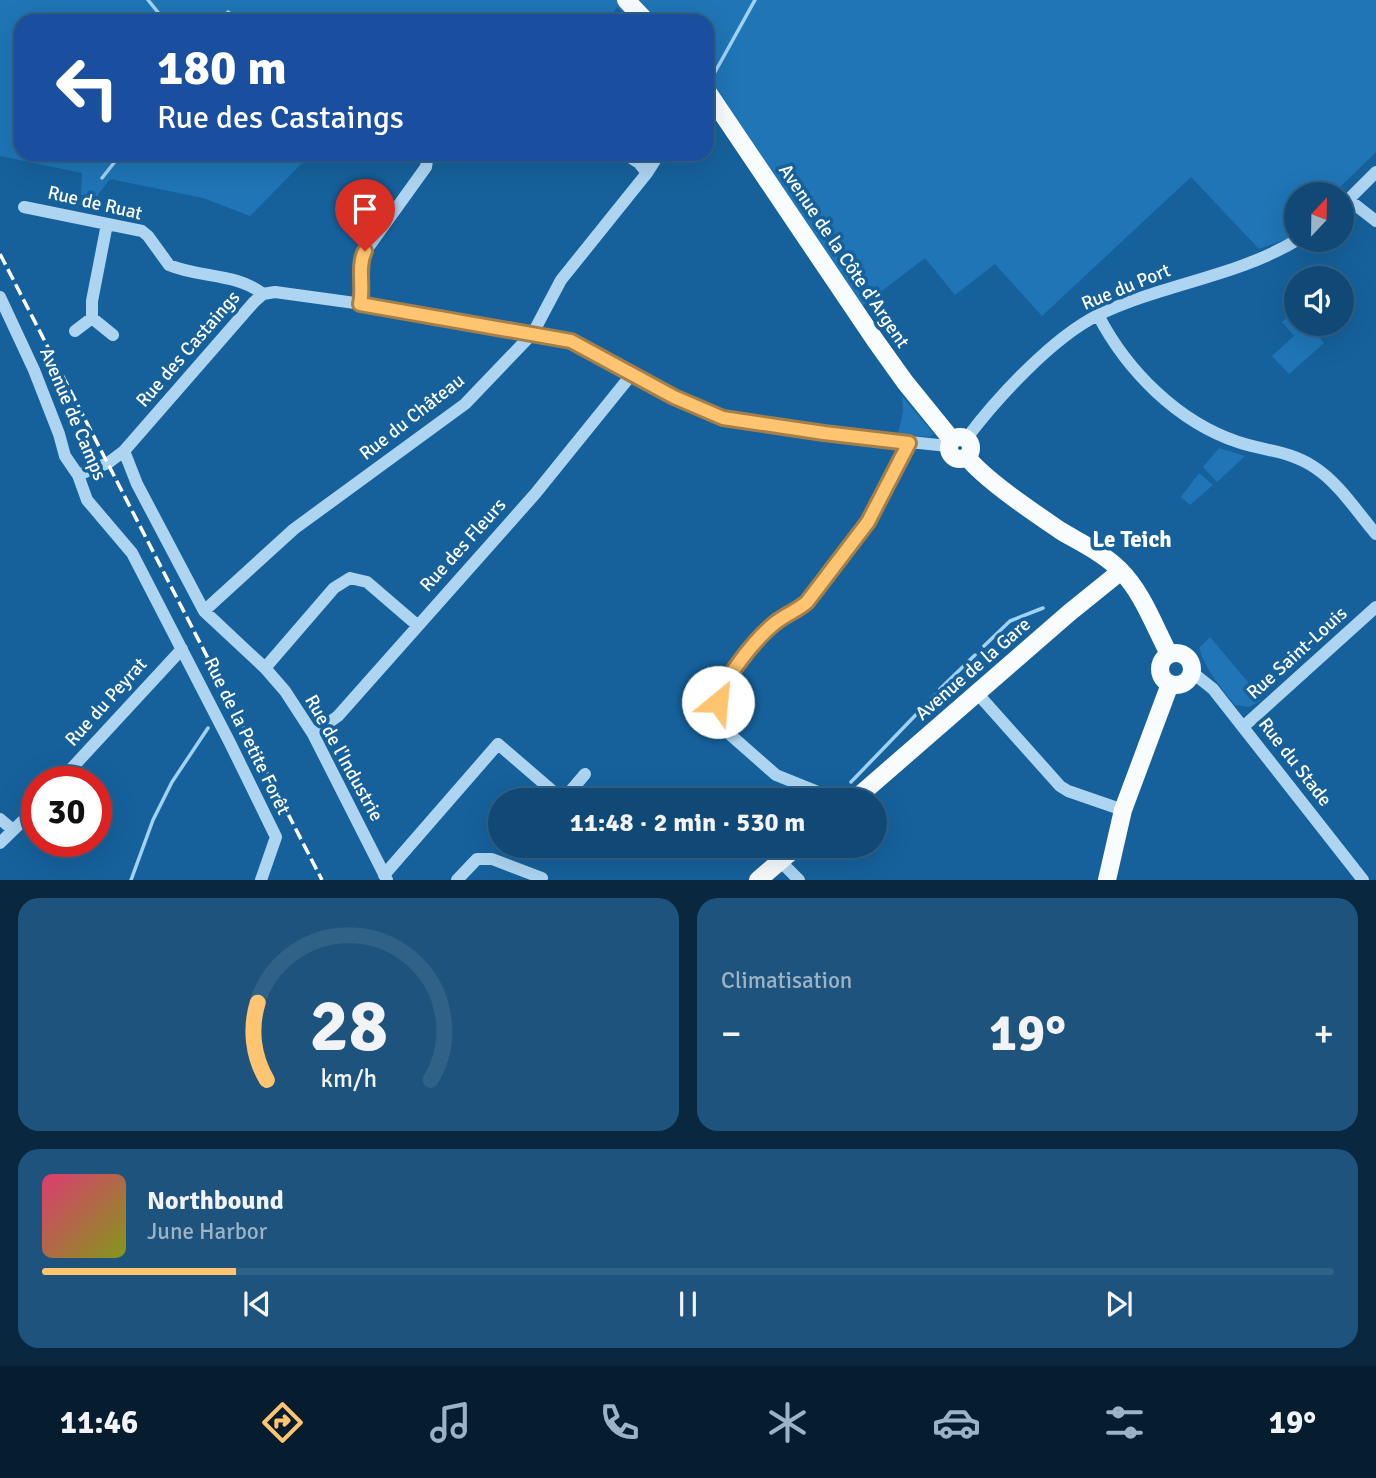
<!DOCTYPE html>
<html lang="fr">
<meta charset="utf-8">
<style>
body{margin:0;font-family:Signika,sans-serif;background:#1e537d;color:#f1f3f6;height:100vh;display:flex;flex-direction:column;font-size:26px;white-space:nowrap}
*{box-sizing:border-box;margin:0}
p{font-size:23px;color:#9cb2c5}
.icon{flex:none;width:38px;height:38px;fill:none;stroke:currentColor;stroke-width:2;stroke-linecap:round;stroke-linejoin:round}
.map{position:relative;height:880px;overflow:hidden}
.details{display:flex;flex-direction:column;gap:18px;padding:18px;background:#092840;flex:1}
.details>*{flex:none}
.top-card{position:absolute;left:14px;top:14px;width:700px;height:147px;border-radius:21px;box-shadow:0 7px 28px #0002,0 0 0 2px #306187;background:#1a4fa0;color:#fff;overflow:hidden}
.needle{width:46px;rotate:22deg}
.tools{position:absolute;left:1284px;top:182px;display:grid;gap:14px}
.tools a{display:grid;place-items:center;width:70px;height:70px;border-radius:50%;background:#104975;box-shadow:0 7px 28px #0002,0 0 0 2px #306187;font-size:35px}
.speed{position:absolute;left:21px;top:766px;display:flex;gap:14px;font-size:35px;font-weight:700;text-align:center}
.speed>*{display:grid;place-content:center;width:91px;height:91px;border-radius:50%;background:#104975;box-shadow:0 7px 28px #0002,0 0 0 2px #306187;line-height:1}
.speed .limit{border:10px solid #d22;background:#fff;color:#111}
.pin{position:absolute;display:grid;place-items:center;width:60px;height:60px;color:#fff;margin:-72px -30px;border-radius:50% 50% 50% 0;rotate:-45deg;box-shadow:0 0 7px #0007}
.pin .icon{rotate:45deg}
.me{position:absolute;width:77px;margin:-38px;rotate:28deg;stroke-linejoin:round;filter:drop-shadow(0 0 5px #0008)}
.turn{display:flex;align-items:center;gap:24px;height:147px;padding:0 28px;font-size:32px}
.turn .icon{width:91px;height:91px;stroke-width:2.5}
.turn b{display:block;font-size:49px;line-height:60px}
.big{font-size:52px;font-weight:700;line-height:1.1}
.details .card{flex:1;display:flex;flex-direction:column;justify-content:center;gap:10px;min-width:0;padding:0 24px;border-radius:21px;background:#1e537d}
.details .dial{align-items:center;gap:0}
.dial svg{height:182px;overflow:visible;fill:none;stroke:#306187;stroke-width:7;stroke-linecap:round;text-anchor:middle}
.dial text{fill:#f1f3f6;stroke:none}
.song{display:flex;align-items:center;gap:21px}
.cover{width:84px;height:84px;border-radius:10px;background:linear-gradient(135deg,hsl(340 70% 55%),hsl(70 70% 35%))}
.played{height:7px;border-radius:4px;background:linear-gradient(90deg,#ffc46f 15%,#306187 15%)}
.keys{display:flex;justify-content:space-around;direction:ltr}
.heat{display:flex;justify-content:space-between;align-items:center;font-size:38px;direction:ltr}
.details .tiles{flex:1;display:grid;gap:18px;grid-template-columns:1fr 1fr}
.card:last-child{grid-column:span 2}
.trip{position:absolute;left:488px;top:788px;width:399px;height:70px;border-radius:35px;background:#104975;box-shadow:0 7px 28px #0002,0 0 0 2px #306187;font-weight:700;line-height:70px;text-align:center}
.menu{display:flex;height:112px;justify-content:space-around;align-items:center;background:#061d2f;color:#9cb2c5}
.menu .icon{width:49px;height:49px}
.menu .on{color:#ffc46f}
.menu b{font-size:32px;color:#f1f3f6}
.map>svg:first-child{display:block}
.green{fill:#1f75b6}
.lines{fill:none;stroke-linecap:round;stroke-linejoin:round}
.stream{stroke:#a0d2f5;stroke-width:3.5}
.minor{stroke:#add5f2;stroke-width:12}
.major{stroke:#f9fcff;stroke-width:18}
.rail{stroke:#fff;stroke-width:3.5;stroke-dasharray:12 5;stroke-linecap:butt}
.route-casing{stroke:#a67f48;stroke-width:18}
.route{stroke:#ffc46f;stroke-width:12}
.labels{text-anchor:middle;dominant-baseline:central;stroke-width:7;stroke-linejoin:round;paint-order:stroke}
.street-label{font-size:19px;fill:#fff;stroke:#16619c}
.quarter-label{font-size:23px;font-weight:bold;fill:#fff;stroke:#16619c}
</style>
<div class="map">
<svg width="1376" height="880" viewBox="0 0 1376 880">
<rect width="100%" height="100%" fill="#16619c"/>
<!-- green -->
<path class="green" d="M0 0H1376V152L1333 194H1297V230L1291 237 1259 249 1191 177 1042 316 995 264 955 295 925 258 853 313 707 105V21H631L617 7 608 21H21V154H311L250 216 203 198 110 179 94 200 81 194 82 173 0 156Z
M1292 313 1294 316 1297 314V324H1307L1324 343 1289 374 1272 356 1294 336 1282 322Z
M902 396 934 434 930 437 898 434 903 412Z
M1219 448 1245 456 1217 482 1203 467Z
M1199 473 1213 485 1190 505 1181 497Z
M1210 637 1253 688 1252 690 1260 701 1249 707 1235 705C1220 687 1206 670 1199 648Z"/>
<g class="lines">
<!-- stream -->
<path class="stream" d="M148 0 165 21
M221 21 228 12 240 21
M354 21C378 17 405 11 428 21
M715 72 755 0
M102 178 121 154
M984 646 1010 621 1043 608
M940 689 975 655
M851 782 935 695
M131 880 153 820 172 782 208 728"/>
<!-- minor -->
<path class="minor" d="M625 154 639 163 647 173
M1349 200 1376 221
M1342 206 1376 172
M24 207 142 231 148 236 169 265C199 278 237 273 263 294
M0 297 34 370 59 434 65 456 78 475 87 500 132 553 230 743 276 837 261 880
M360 304 363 291 362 256 426 167 428 154
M1098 315C1127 371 1178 422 1238 442 1265 451 1290 451 1314 467 1339 483 1357 512 1376 534
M92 318V301L107 224
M92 318 113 335
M75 331 92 318
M966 439C997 398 1052 338 1098 315 1162 284 1236 277 1297 240
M124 451 137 484 204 611 265 668 285 691 313 734 387 880
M78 475 108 463 124 451 254 302 263 294 275 292 355 303 571 340 674 397 723 418 824 433 948 446
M204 611 294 529 465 404 533 333 561 280 647 173 659 154
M265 668 334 588 350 578 367 582 417 625
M1193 673 1213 689 1363 880
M977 693 1060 786 1068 791 1123 810
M1243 727 1376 607
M313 734 338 716 535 494 632 374
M59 782 182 649
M838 800 776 775 726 731C720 722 717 711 718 700 721 683 761 634 776 622 786 614 797 611 807 602L868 522 909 443
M0 819 13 830
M0 843 37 807
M780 861 799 880
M384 875 498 744 563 800 585 774
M457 880 477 859H492L542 878"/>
<!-- major -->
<path class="major" d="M626 0 646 21
M707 91 875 340 905 382 952 440
M949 448a11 11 0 1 1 22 0a11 11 0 1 1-22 0Z
M967 457C985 480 1036 514 1061 531 1081 543 1103 553 1120 570 1143 593 1154 626 1169 654
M1160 669a16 16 0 1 1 32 0a16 16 0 1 1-32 0Z
M854 800 1069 613 1121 571
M758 880 799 845
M1107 880 1123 810 1170 684"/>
<!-- rail -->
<path class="rail" d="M0 254 322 880"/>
</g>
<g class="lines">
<!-- route casing -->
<g class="route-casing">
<path id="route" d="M365 251C357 266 364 287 360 304L571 341 674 397 723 418 824 433 909 443 868 522 807 602C797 611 786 614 775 623 756 638 723 679 718 702"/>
</g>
<!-- route -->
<use href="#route" class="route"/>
</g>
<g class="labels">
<!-- street labels -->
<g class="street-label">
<text transform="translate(95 203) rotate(13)">Rue de Ruat</text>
<text transform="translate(844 256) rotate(56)">Avenue de la Côte d'Argent</text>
<text transform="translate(1126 287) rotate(-22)">Rue du Port</text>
<text transform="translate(188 349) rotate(-49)">Rue des Castaings</text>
<text transform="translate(73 414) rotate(67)">Avenue de Camps</text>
<text transform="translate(412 417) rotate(-38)">Rue du Château</text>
<text transform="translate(463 545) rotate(-48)">Rue des Fleurs</text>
<text transform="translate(1297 653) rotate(-42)">Rue Saint-Louis</text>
<text transform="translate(973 669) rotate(-41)">Avenue de la Gare</text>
<text transform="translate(106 702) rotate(-48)">Rue du Peyrat</text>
<text transform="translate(247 736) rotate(64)">Rue de la Petite Forêt</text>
<text transform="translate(344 758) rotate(61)">Rue de l'Industrie</text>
<text transform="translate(1295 762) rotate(52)">Rue du Stade</text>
</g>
<!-- quarter labels -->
<g class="quarter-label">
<text x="1132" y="539">Le Teich</text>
</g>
</g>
</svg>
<div class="tools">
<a><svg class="needle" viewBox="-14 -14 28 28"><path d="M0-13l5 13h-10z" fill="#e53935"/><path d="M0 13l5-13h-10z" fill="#9cb2c5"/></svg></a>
<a><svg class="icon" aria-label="sound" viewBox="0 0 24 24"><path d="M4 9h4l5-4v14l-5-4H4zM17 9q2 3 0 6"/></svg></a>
</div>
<div class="speed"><div class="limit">30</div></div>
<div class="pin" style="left:365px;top:251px;background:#d93025"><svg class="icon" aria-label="arrive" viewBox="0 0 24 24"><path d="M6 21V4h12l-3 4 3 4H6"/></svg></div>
<svg class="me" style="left:718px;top:702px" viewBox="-20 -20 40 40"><circle r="19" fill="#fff"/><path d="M0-13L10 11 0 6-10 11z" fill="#ffc46f"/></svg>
<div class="trip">11:48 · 2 min · 530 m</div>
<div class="top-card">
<div class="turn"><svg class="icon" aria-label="left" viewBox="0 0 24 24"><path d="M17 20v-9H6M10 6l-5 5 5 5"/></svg><div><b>180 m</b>Rue des Castaings</div></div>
</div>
</div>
<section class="details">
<div class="tiles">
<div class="card dial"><svg viewBox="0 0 100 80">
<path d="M14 69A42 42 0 1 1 86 69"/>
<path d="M14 69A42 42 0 0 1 10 35" stroke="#ffc46f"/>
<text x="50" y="56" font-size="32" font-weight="700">28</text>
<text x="50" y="72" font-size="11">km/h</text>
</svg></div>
<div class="card"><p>Climatisation</p>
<div class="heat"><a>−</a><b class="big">19°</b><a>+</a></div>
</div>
<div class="card">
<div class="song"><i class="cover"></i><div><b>Northbound</b><p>June Harbor</p></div></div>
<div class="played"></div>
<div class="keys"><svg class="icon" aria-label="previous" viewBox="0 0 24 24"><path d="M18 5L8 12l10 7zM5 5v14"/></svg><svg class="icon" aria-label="pause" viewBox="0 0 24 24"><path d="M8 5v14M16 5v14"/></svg><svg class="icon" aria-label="next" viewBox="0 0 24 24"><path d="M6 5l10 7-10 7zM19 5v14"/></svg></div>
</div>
</div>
</section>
<nav class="menu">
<b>11:46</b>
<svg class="icon on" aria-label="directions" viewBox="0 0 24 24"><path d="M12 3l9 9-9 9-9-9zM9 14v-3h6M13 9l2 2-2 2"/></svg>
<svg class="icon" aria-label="music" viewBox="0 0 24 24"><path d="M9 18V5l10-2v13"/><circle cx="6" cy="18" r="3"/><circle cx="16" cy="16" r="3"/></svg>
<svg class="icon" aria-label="phone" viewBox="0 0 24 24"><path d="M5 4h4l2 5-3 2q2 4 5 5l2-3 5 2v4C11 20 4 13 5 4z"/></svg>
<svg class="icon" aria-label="climate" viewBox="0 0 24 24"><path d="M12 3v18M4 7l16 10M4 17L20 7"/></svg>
<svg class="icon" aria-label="car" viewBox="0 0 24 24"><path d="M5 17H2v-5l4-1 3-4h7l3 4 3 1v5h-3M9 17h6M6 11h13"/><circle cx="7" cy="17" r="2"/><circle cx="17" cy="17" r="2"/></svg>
<svg class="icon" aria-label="filters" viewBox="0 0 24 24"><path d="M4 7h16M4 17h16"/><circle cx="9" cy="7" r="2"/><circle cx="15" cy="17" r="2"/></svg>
<b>19°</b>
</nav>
